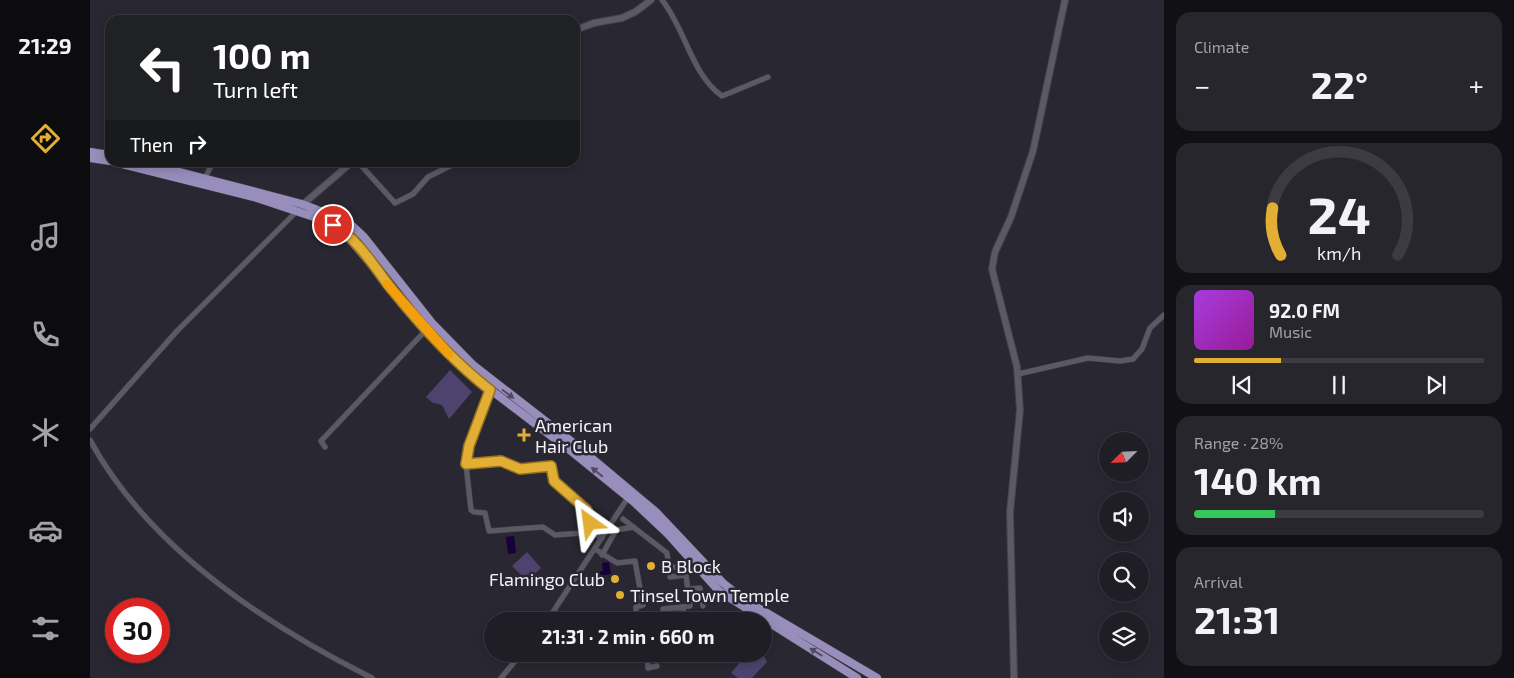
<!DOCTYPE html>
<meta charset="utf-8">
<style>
body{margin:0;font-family:"Exo 2",sans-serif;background:#27262d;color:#f1f3f6;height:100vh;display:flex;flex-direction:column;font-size:19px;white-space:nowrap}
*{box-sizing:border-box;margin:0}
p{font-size:16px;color:#a1a2a7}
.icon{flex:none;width:28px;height:28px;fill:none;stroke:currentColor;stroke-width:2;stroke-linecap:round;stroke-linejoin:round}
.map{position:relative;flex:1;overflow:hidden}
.details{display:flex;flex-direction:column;gap:12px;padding:12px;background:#111014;width:350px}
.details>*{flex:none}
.top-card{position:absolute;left:15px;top:15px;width:475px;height:152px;border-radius:15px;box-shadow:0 2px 12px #0003,0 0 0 1px #3c3b42;background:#202124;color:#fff;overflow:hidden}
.needle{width:32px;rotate:246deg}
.controls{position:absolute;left:1009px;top:432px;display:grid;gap:10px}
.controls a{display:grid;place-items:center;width:50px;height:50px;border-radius:50%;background:#1f1d25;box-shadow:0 2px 12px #0003,0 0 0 1px #3c3b42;font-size:25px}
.speed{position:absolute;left:15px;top:598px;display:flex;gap:10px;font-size:25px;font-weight:700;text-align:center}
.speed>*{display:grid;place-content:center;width:65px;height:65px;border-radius:50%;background:#1f1d25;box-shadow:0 2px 12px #0003,0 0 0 1px #3c3b42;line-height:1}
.speed .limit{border:8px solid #d22;background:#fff;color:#111}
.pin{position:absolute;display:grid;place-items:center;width:42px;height:42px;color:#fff;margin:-21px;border:2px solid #fff;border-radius:50%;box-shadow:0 1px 5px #0007}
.me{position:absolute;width:55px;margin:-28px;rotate:329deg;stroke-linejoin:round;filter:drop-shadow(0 0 4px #0008)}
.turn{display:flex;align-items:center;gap:18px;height:105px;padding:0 25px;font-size:22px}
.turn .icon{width:65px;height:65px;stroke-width:2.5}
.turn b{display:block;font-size:35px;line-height:42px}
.then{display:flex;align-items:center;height:48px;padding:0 25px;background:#0003;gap:10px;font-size:19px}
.big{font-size:38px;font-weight:700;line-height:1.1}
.details .tile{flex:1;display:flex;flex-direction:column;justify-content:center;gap:8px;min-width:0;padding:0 18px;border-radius:15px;background:#27262d}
.details .dial{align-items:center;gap:0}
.dial svg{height:130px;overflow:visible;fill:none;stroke:#3c3b42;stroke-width:7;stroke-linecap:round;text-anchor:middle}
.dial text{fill:#f1f3f6;stroke:none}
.song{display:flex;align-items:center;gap:15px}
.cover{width:60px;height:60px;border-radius:8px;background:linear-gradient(135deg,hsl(280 70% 55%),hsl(300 70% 35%))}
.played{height:5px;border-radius:2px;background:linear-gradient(90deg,#e2af34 30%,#3c3b42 30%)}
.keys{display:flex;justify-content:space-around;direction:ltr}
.heat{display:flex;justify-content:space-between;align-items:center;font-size:28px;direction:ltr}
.charge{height:8px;border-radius:4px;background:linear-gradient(90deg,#34c759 28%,#3c3b42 0)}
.trip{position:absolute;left:394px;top:612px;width:288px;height:50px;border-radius:25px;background:#1f1d25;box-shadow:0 2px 12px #0003,0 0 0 1px #3c3b42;font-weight:700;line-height:50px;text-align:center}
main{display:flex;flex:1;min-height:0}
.tab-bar{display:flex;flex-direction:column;width:90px;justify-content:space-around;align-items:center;background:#0c0c0f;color:#a1a2a7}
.tab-bar .icon{width:35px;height:35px}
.tab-bar .selected{color:#e2af34}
.tab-bar b{font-size:22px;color:#f1f3f6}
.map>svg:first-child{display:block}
.green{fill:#4d436e}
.water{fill:#18003b}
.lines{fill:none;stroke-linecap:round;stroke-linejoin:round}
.minor-casing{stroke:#44424a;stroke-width:6}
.tertiary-casing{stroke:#44424a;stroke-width:8}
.primary-casing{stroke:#44424a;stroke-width:9}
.minor{stroke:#5b5964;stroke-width:5}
.tertiary{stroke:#5b5964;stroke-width:6}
.primary{stroke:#988ebc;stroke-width:8}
.oneway{fill:#504b62}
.route-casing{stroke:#937222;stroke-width:12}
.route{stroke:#e2af34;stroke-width:9}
.slow{stroke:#f59e0b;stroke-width:9}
.poi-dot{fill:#e2af34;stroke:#292731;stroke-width:2}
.labels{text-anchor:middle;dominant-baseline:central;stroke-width:5;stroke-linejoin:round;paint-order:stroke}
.poi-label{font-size:18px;fill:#f5f3fa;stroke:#292731;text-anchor:start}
</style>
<main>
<nav class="tab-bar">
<b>21:29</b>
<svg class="icon selected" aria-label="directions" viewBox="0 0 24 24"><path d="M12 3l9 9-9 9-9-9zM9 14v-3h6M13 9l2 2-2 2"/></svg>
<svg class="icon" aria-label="music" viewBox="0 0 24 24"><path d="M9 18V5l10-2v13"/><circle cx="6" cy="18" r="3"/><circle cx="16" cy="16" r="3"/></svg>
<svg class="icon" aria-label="phone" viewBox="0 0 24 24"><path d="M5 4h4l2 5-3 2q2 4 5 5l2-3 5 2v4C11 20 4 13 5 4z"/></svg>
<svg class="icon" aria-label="climate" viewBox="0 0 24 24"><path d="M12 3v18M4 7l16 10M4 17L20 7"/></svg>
<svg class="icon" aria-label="car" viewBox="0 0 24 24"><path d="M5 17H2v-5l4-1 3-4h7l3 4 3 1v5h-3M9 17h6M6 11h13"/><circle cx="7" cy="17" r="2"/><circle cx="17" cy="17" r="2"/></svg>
<svg class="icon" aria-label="filters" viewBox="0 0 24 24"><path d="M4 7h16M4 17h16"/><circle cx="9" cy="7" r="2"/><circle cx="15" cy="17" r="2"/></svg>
</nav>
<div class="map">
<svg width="1074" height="678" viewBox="0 0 1074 678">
<rect width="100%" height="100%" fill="#292731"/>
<!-- green -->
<path class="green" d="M360 370 382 392 359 419 352 405 343 403 336 397Z
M437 552 451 568 437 581 422 566Z
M657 654H673L677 662 662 678H648L641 673Z"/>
<!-- water -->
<path class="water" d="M424 536 426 553 418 554 416 537Z
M519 562 521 574 510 576 509 572 513 571 512 563Z"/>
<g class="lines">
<!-- minor casing -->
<g class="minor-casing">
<path id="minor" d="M572 0C595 28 601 74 632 96L678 77
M268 162 305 203 323 194 338 177 368 162
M115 178 123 162
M928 374 998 358 1030 361 1043 359 1052 349 1060 328 1074 315
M0 429 87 331 207 211
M0 440C58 547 176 625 282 678
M235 447 231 441 336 330
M376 464 381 510 384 512 395 513 399 531 453 527 465 535 493 533 500 525 497 510 464 481 461 466 430 469 411 461 376 464 379 446 400 390
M533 519 577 553 580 577 596 575 600 606 573 609 575 621
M500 525 514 534
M498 530 512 538
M505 549 527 563 545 561 553 605 546 607V621
M512 555 526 530 544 527
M579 568 592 566
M598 589 610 588 613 606
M593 607 595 621
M581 608 583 621
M457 621 539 496
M529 654C537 661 551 659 558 654
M558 655 571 654
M557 656 558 668 567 666
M411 678 431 654"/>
</g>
<!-- tertiary casing -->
<g class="tertiary-casing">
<path id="tertiary" d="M485 30 504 23 532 18 545 12 561 0
M211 206 262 162
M924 678 920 512 930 410 927 367 902 269 905 252 921 217 943 151 975 0"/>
</g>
<!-- primary casing -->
<g class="primary-casing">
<path id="primary" d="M0 152 20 155
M0 158 20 161
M24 162 167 198 233 220 252 230 353 348 393 384 481 451 545 503 578 534 629 591 767 678
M51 162 212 204 258 222 274 237 342 323 383 365 486 445 566 512 633 583 653 599 787 678"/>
</g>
<!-- minor -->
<use href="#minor" class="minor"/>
<!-- tertiary -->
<use href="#tertiary" class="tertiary"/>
<!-- primary -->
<use href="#primary" class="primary"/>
</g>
<!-- one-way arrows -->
<defs><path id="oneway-solid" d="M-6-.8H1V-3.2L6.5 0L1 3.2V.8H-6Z" transform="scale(1.25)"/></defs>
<g class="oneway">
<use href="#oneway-solid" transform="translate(418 394) rotate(37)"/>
<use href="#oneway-solid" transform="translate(507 472) rotate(-141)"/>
<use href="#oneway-solid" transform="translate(726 652) rotate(-148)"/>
</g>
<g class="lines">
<!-- route casing -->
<g class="route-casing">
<path id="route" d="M243 225C270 240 285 269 304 292 333 328 364 362 400 390L379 446 376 464 411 461 430 469 461 466 464 481 497 510 500 523"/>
</g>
<!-- route -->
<use href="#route" class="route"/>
<!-- slow -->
<path class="slow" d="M297 284 359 354"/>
</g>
<!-- markers -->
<g class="poi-dot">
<path d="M431.5 427.5h5v5h5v5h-5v5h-5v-5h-5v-5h5z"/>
<circle cx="561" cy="566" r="5"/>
<circle cx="525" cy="579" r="5"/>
<circle cx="530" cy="595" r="5"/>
</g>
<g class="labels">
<!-- poi labels -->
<g class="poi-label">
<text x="445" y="425">American<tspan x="445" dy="21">Hair Club</tspan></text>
<text x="571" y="566">B Block</text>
<text x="515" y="579" text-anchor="end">Flamingo Club</text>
<text x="540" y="595">Tinsel Town Temple</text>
</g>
</g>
</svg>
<div class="controls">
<a><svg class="needle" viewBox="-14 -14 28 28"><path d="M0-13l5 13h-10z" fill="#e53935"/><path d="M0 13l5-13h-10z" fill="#a1a2a7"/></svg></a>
<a><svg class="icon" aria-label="sound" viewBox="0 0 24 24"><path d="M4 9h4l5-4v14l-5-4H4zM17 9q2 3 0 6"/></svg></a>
<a><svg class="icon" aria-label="search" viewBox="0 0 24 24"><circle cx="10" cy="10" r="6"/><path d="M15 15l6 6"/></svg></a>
<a><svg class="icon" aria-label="layers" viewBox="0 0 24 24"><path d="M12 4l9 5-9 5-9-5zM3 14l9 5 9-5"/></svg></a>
</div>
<div class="speed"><div class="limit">30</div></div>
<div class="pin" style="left:243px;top:225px;background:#d93025"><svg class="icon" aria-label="arrive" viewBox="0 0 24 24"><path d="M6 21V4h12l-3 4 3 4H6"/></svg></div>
<svg class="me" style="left:500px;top:523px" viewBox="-20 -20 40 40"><path d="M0-17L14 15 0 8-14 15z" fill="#e2af34" stroke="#fff" stroke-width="4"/></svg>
<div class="trip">21:31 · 2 min · 660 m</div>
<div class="top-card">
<div class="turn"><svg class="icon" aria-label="left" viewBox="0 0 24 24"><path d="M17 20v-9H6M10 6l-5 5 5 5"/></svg><div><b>100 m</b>Turn left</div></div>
<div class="then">Then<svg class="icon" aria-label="right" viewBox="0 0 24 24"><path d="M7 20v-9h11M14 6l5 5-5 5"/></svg></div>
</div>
</div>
<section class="details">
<div class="tile"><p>Climate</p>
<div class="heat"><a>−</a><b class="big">22°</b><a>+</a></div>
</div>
<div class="tile dial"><svg viewBox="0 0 100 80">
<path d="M14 69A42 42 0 1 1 86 69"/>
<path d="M14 69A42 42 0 0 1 9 40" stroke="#e2af34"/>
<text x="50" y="56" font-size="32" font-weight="700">24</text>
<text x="50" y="72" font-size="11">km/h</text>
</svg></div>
<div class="tile">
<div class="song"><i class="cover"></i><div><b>92.0 FM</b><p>Music</p></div></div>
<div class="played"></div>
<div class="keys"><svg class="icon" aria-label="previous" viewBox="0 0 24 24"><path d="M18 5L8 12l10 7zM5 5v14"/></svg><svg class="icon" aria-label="pause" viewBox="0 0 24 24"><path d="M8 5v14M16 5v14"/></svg><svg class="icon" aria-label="next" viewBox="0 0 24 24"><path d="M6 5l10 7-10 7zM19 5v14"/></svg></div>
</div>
<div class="tile"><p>Range · 28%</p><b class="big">140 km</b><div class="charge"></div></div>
<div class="tile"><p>Arrival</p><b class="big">21:31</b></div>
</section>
</main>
